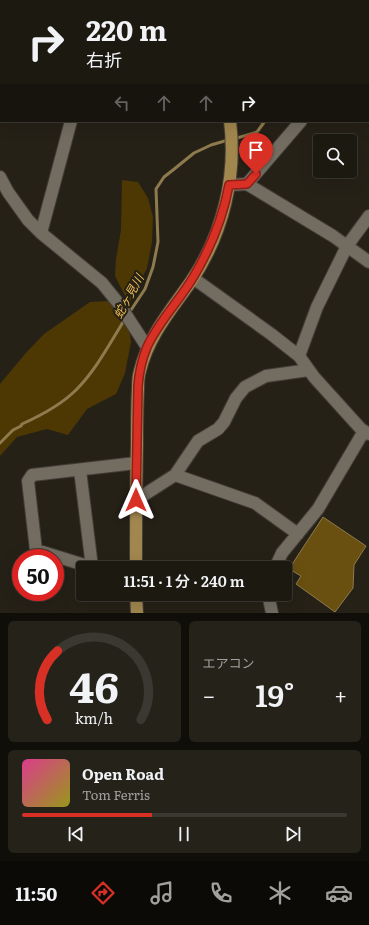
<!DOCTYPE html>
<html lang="ja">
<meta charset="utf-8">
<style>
body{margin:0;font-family:Literata,"Noto Sans JP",serif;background:#25221a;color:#f1f3f6;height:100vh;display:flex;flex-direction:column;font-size:15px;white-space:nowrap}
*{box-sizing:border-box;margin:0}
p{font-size:13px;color:#a0a09f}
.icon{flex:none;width:22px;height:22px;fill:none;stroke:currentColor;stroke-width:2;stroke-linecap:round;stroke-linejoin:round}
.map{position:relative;height:613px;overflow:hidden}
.details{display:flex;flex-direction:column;gap:8px;padding:8px;background:#0f0e09;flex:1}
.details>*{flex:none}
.guide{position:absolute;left:0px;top:0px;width:369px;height:122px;box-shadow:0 4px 16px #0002,0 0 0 1px #3a3831;background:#1c1911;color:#f1f3f6;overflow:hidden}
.tools{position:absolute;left:313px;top:134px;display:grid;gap:8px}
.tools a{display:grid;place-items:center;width:44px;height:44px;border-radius:4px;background:#1c1911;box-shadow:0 4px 16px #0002,0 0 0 1px #3a3831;font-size:20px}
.speed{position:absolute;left:12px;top:549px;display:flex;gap:8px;font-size:20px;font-weight:700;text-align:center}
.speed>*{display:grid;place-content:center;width:52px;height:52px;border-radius:50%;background:#1c1911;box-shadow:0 4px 16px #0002,0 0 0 1px #3a3831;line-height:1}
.speed .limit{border:6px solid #d22;background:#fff;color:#111}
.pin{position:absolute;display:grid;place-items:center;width:34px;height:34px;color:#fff;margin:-41px -17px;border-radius:50% 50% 50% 0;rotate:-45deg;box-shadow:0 0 4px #0007}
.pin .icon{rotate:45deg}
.me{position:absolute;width:44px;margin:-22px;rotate:0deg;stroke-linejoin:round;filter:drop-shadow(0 0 3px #0008)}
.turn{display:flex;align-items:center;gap:14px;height:84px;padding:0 20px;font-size:18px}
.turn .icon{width:52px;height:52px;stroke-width:2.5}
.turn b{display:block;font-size:28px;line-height:34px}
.lanes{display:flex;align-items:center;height:38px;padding:0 20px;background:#0003;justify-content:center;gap:20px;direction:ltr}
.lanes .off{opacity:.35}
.big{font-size:30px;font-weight:600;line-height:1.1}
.details .card{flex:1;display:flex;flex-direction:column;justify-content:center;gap:6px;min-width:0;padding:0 14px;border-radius:6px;background:#25221a}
.details .dial{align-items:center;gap:0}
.dial svg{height:104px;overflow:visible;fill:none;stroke:#3a3831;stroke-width:7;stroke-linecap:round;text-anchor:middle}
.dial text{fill:#f1f3f6;stroke:none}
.song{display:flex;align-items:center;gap:12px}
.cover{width:48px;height:48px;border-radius:6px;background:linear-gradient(135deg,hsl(330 70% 55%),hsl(60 70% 35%))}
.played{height:4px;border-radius:2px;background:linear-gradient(90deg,#d93025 40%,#3a3831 40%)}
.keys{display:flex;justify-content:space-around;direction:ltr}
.heat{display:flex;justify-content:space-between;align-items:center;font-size:22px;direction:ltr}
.details .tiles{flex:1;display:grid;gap:8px;grid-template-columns:1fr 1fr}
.card:last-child{grid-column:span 2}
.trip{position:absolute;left:76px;top:561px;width:216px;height:40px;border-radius:4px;background:#1c1911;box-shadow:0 4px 16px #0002,0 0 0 1px #3a3831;font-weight:600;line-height:40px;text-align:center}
.tabs{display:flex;height:64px;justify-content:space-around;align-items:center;background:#0b0a07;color:#a0a09f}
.tabs .icon{width:28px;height:28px}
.tabs .on{color:#d93025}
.tabs b{font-size:18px;color:#f1f3f6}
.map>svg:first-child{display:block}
.green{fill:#4d3804}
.water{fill:#694f10;stroke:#8e7b4d}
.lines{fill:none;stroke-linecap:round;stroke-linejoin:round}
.stream{stroke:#8e7b4d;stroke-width:3}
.minor-casing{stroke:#423e37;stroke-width:14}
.major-casing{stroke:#423e37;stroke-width:14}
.minor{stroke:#726c61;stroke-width:12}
.major{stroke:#a1864e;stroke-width:12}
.route-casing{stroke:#8d1f18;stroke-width:10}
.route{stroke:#d93025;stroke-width:7}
.labels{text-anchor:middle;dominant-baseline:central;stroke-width:4;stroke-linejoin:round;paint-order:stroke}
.water-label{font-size:12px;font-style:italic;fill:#f0bf55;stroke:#262117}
</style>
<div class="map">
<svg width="369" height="613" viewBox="0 0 369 613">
<rect width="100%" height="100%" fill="#262117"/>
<!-- green -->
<path class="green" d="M122 180 138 182 148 198 153 217 152 242 147 268 129 304 115 276 116 259 121 230Z
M108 301 117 308 129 328 131 342 125 373 116 394 87 409 68 435 47 429 17 437 0 456V384L25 354 44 334 90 302Z"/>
<!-- water -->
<path class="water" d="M323 517 366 546 354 565 353 588 335 612 296 584 301 576 289 569Z"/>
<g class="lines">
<!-- stream -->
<path class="stream" d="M297 1 298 0
M234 139 257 132 265 121
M129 313 145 289 153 267 158 242 156 189 164 177 173 170 194 153 211 145 228 140
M0 443 13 430 21 426 22 424C42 415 61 405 76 390 96 370 110 343 125 319"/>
<!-- minor casing -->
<g class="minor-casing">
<path id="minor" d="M260 0 264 1
M103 1V0
M368 4H369
M368 28 369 29
M0 177 8 192 28 220 41 233 102 283 119 304 147 347
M247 184 301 121
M229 185 247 184 333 236 369 262
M41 233 71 121
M193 278 271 334 299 356 314 377 361 429 369 434
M299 356 317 307 347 246 369 216
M80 470 92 567
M175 475 255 503 298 534
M136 500 175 475 198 441 218 429 224 422 236 398 245 387 266 376 309 370
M94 568 36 550 28 481 32 475 136 463
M275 568 282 553 318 509 364 431
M268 594 272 613"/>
</g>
<!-- major casing -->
<g class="major-casing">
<path id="major" d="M206 0V1
M136 568C136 527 136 485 137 444 137 426 137 407 138 389 138 383 138 377 140 371 148 336 172 309 192 280 223 233 237 176 230 121
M136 594 137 613"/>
</g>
<!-- minor -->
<use href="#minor" class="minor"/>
<!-- major -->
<use href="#major" class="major"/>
</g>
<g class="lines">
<!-- route casing -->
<g class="route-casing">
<path id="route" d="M136 500 138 386C139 373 142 359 147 347 159 321 180 300 194 276 211 247 223 218 229 185L247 184 256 174"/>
</g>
<!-- route -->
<use href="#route" class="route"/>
</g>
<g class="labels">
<!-- water labels -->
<g class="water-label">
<text transform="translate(128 296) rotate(-61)">蛇ヶ見川</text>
</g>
</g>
</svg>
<div class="tools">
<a><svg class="icon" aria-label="search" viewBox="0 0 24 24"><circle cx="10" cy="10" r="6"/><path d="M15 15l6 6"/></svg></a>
</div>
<div class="speed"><div class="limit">50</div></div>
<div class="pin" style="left:256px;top:174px;background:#d93025"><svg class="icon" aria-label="arrive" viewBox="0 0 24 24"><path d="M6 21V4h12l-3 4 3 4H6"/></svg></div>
<svg class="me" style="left:136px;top:500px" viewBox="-20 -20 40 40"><path d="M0-17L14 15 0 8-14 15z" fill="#d93025" stroke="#fff" stroke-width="4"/></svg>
<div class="trip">11:51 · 1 分 · 240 m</div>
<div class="guide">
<div class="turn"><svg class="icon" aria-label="right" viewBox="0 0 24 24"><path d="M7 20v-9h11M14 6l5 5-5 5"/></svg><div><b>220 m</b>右折</div></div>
<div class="lanes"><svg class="icon off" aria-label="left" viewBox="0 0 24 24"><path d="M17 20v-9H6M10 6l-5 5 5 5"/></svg><svg class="icon off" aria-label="ahead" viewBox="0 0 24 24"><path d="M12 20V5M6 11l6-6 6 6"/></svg><svg class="icon off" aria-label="ahead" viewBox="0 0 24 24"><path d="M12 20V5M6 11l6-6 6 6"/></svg><svg class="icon" aria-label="right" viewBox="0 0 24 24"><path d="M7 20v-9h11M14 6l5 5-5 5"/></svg></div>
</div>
</div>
<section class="details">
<div class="tiles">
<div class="card dial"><svg viewBox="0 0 100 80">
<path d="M14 69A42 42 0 1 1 86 69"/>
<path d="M14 69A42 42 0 0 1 22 16" stroke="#d93025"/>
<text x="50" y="56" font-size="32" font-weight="700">46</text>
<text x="50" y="72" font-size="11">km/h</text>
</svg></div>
<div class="card"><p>エアコン</p>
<div class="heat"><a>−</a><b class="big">19°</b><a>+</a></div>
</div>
<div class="card">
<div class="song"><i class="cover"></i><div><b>Open Road</b><p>Tom Ferris</p></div></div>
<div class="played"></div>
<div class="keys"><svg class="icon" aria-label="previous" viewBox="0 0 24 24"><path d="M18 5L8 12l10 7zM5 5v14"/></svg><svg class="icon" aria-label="pause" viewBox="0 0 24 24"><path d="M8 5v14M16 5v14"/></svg><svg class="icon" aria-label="next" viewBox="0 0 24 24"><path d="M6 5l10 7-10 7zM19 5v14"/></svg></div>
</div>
</div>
</section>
<nav class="tabs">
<b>11:50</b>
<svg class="icon on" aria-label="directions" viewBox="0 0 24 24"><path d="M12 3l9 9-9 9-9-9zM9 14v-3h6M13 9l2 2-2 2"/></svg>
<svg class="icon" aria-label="music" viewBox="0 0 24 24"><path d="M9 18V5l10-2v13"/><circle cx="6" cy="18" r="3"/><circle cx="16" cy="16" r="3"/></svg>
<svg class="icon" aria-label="phone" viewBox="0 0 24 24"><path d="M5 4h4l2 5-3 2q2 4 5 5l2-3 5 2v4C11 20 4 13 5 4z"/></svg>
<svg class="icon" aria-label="climate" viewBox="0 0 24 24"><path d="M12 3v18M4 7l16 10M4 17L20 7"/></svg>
<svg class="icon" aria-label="car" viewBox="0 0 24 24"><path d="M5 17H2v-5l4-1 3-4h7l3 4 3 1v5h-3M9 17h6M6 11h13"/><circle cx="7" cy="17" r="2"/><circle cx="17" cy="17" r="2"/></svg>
</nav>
